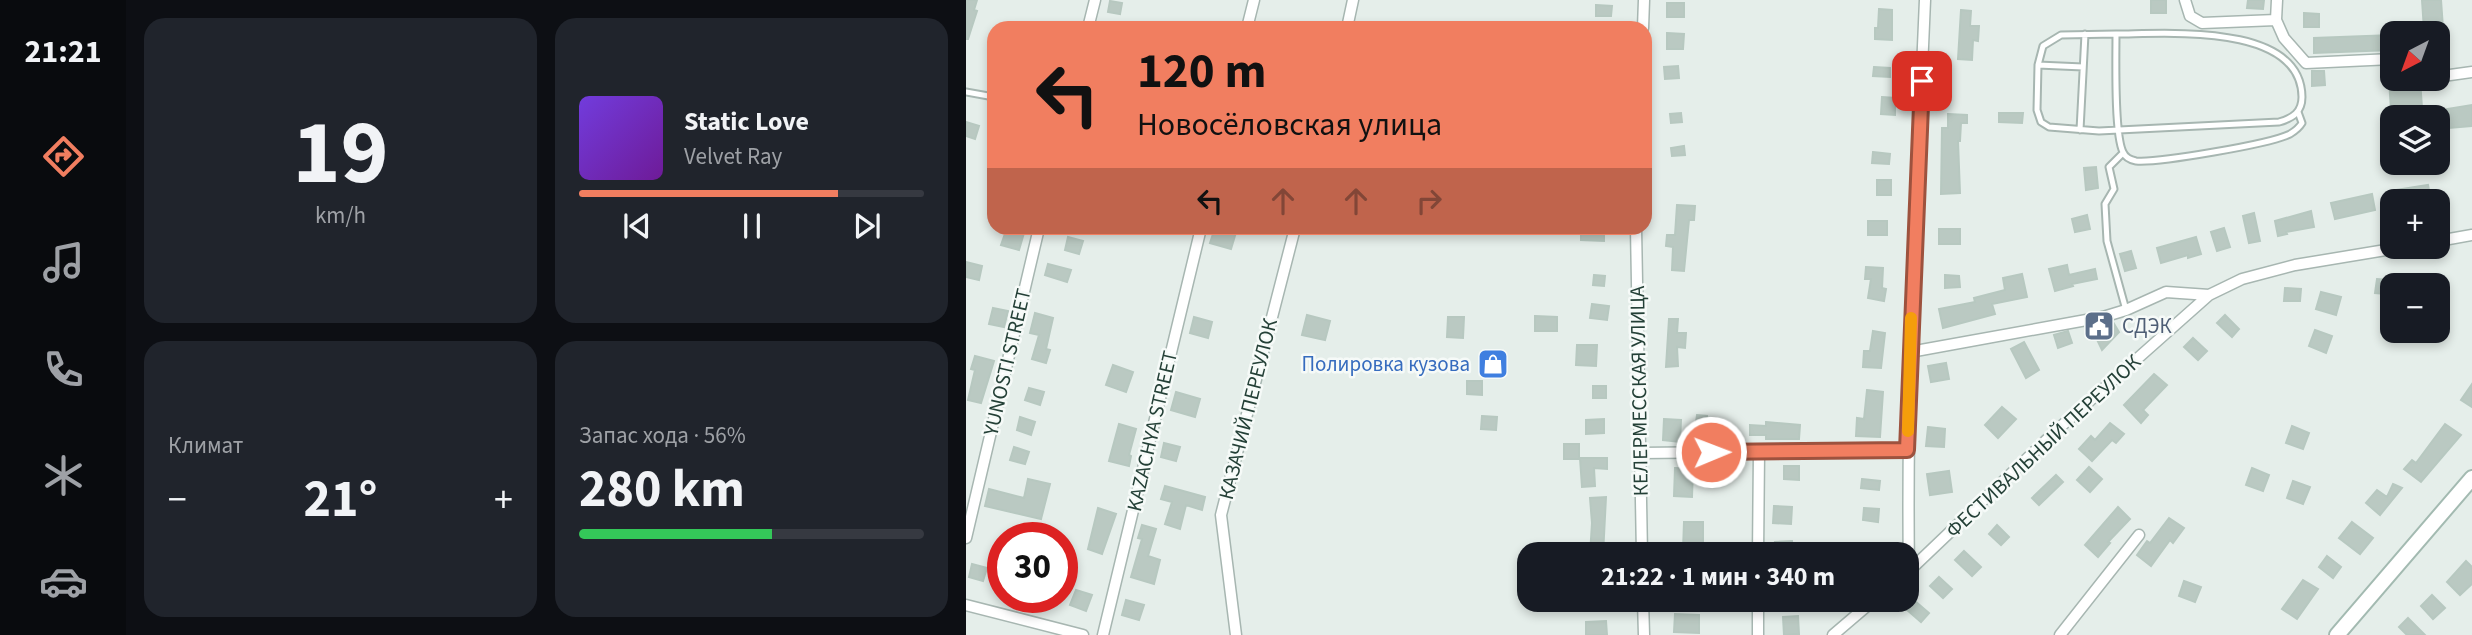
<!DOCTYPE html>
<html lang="ru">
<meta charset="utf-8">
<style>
body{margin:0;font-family:"Source Sans 3",sans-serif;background:#20242c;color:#f1f3f6;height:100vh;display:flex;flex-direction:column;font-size:26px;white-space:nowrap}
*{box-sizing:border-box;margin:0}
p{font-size:23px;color:#9ea1a6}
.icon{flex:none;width:38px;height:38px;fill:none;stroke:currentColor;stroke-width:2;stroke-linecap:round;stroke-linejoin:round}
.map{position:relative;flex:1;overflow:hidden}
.sheet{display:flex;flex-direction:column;gap:18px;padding:18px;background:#0d0f14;width:840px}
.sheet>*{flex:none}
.hud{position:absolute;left:21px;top:21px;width:665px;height:214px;border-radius:21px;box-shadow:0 4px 10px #0003;background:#f17e60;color:#111;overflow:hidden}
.needle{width:46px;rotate:221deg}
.controls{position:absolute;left:1414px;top:21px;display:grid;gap:14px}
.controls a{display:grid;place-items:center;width:70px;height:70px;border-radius:14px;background:#171b24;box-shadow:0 4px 10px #0003;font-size:35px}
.speed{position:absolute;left:21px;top:522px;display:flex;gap:14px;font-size:35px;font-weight:700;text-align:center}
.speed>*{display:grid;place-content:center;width:91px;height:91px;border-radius:50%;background:#171b24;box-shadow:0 4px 10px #0003;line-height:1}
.speed .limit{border:10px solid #d22;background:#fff;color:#111}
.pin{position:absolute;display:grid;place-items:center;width:60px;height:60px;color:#fff;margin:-30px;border-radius:14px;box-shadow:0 4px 10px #0006}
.me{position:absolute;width:77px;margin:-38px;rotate:89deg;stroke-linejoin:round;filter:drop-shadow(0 0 5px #0008)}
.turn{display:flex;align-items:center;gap:24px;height:147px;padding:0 35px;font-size:32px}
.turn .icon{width:91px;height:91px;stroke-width:2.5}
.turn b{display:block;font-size:49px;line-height:60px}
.lanes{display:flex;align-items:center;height:66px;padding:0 35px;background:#0003;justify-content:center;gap:35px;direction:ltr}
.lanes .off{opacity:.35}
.big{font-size:52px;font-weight:700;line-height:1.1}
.sheet .widget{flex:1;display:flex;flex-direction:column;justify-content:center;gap:10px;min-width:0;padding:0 24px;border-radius:21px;background:#20242c}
.sheet .dial{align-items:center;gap:0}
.dial b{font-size:91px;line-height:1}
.song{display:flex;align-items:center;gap:21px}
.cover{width:84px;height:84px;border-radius:10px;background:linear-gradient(135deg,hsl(260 70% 55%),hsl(280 70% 35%))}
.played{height:7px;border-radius:4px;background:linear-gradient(90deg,#f17e60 75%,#363941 75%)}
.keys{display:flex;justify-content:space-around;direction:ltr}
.heat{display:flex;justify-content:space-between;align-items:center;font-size:38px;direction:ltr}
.charge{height:10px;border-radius:5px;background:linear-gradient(90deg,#34c759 56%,#363941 0)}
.sheet .tiles{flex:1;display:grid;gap:18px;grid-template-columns:repeat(2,1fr)}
.trip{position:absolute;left:551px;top:542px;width:402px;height:70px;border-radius:21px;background:#171b24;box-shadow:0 4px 10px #0003;font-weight:700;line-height:70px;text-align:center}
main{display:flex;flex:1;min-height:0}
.menu{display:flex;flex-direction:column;width:126px;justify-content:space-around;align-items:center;background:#090b0e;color:#9ea1a6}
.menu .icon{width:49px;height:49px}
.menu .selected{color:#f17e60}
.menu b{font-size:32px;color:#f1f3f6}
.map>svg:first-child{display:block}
.building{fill:#bac9c2;stroke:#b7c8c0;stroke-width:2}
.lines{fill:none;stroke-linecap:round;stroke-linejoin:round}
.lane-casing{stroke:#a7b6b1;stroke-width:9}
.street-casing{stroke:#a7b6b1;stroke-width:13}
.secondary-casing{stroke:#a3bab1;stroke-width:18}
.lane{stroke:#fff;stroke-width:5}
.street{stroke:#fff;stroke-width:10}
.secondary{stroke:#fff;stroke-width:14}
.route-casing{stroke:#9d523e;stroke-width:18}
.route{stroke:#f17e60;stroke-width:12}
.slow{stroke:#f59e0b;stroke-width:12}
.labels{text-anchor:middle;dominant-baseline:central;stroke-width:5;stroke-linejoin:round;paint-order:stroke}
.service-label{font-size:21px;fill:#4e5e75;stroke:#f6faf8;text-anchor:start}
.street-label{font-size:21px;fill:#244037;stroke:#f6faf8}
.shop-label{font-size:21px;fill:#366cbe;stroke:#f6faf8;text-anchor:end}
</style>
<main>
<nav class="menu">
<b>21:21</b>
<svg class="icon selected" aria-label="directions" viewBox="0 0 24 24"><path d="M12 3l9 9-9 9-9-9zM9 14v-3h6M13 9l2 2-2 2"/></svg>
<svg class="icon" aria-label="music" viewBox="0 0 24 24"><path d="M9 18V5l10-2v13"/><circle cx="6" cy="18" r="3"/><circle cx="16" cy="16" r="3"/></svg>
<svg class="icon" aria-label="phone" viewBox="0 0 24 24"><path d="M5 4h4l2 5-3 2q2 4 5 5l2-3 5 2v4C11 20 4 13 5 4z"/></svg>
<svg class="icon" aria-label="climate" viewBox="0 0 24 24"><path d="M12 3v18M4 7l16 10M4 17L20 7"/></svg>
<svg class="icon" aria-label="car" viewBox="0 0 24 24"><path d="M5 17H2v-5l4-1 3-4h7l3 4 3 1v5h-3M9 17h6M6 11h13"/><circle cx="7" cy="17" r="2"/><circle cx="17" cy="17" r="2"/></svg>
</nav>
<section class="sheet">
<div class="tiles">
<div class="widget dial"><b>19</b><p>km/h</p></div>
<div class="widget">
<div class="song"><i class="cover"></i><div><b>Static Love</b><p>Velvet Ray</p></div></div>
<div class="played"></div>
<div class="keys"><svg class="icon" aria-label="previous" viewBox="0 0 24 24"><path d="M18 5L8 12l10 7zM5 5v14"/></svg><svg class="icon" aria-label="pause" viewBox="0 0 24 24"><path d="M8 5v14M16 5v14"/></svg><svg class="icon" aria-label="next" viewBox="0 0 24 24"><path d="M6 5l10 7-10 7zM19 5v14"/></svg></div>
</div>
<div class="widget"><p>Климат</p>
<div class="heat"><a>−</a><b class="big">21°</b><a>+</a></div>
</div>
<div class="widget"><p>Запас хода · 56%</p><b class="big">280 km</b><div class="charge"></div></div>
</div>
</section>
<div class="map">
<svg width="1506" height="635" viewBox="0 0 1506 635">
<rect width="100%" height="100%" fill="#e5eeea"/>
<!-- building -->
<path class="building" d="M0 0H11L8 10 11 11 2 39H0Z
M1185 0H1200V13H1185Z
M1282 0H1298L1297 9 1281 8Z
M1456 0H1475L1477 28 1458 30Z
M144 1 156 3 154 14 142 12Z
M701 3H718V17H701Z
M630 5 646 6 645 16H630Z
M913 9 926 10V40L909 39V28H912Z
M995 10 1005 11 1004 26H1013L1012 41 1007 40 1006 60 992 59Z
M1338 13 1353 14V27H1338Z
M701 33 718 34 717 49H701Z
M1426 35V50L1348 53V38Z
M712 66 713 78 699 79 698 67Z
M908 67 924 68V77L907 76Z
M1346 71H1358L1359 85 1346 86Z
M1423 79H1454L1456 108 1425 110Z
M916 97 929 98V115L915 114Z
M1506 105V126L1483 128 1481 109Z
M715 113 716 122 705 123 704 114Z
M1033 113H1057L1056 123 1033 122Z
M982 114 1001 115V123H995L994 141H992L994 193 975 194 976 128H982Z
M0 122 13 126 9 139 0 136Z
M718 146 719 155 706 156 705 148Z
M907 152 924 154 923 164 906 163Z
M1130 167 1132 188 1120 190 1118 168Z
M911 180H925V195H911Z
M1462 185 1465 201H1424L1423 191Z
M1406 194 1409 210 1369 219 1365 203Z
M711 205 729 206 728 220H723L718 271 706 270 707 247 700 246 701 235H709Z
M1345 211 1348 227 1320 232 1321 234 1312 236 1309 221Z
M1288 213 1294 241 1283 243 1277 216Z
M1121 215 1124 229 1109 232 1106 219Z
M902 221H921V235H902Z
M41 228 58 233 53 250 35 245Z
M249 228 271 229 265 249 244 243Z
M615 228H638V241L615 240Z
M1258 228 1264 247 1251 251 1245 232Z
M973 229H994V244H973Z
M102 237 117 241 113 254 99 250Z
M1230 237 1235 254 1222 258V255L1195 263 1191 248Z
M1165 251 1170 268 1159 271 1154 254Z
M0 262 16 266 13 280 0 277Z
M82 264 105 270 101 282 79 275Z
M1101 265 1103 275 1129 269 1131 279 1106 284 1107 286 1089 291 1083 269Z
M900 267 917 268 916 288 920 289 918 301 902 298 905 279H899Z
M1056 274 1061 297 1026 304 1029 314 977 328 973 309 1009 302 1008 298 1039 290 1037 278Z
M628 275 639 276 638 286 627 285Z
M979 275 993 276 994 287 979 288Z
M1440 276 1453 277 1452 285H1439Z
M1411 279 1421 280 1420 294 1409 293Z
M1319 288 1335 289 1334 301H1318Z
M1355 292 1375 297 1370 315 1350 309Z
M626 304 643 306 641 320 624 318Z
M27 308 42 311 38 327 23 324Z
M69 313 87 318 80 349 84 350 80 363 66 359 73 335 64 333Z
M341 315 364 321 359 340 336 335Z
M1259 315 1273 329 1266 337 1251 323Z
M569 316 591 317V331H569Z
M228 317 246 322 242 338 224 333Z
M482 317H498L497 338 481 337Z
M703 319H712L711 333H720L719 348 711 347 712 366 700 367Z
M1147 322 1153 332 1136 350 1125 327Z
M1349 330 1366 336 1360 353 1343 346Z
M907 331 919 333 915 368 897 367 898 351H904Z
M1102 331 1106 343 1092 348 1088 335Z
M1227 338 1241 351 1232 360 1218 347Z
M1058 342 1073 370 1060 378 1045 349Z
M611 345H631L630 366 610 365Z
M9 356 28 361 15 403 2 400 9 370 5 369Z
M520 359H535L534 370 520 369Z
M980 363 983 379 965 382 962 366Z
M147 365 167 372 160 392 140 385Z
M1188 374 1201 385 1177 410 1182 415 1175 423 1158 405Z
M501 381H516V395L501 394Z
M1506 384V407L1495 400Z
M627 386H640V398H627Z
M63 388 78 392 74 405 59 400Z
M901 390 917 392 914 437 890 436 891 418 898 419Z
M210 392 234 399 229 417 205 410Z
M1036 407 1050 419 1032 438 1019 425Z
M731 415 741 416 739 430 729 429Z
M516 416 531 417 530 430 515 429Z
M54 417 69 422 65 435 51 430Z
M638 419V433L620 434V420Z
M698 419 715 420 714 442 697 440Z
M800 422 834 425 833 439H800V435H784V425L800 426Z
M1144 423 1158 434 1150 443 1146 440 1126 461 1113 449 1125 436 1129 440Z
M153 424 170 429 163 455 165 456 163 466 143 461Z
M1479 424 1495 435 1455 482 1438 469 1446 460 1450 463Z
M1326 426 1343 433 1337 449 1320 443Z
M962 427 979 429 978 447 960 446Z
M198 443 214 447 210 461 195 457Z
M598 444H613V459H598Z
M48 447 63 452 59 464 44 460Z
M614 458H641V469L628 468 629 486 616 487Z
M818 466H833V480L818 479Z
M1123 467 1136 479 1124 492 1111 480Z
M709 468 727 469 726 497 708 496Z
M1286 468 1303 475 1297 491 1280 485Z
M983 471 986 492 964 495 961 474Z
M1090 475 1097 482 1073 505 1066 498Z
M62 479 84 484 75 519 19 506 23 489 58 498Z
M896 479 914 481 913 490 895 488Z
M1327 481 1344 487 1337 504 1321 498Z
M1427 484 1436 488 1414 515 1400 503 1411 490 1421 497Z
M199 486 239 497 236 510 220 505 214 529 199 524 206 502 195 499Z
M640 497 637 555H624L626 523 624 498Z
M808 506 826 507 825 524 807 523Z
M1152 507 1164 519 1142 542 1144 543 1132 557 1119 545Z
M132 508 150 514 136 554 122 549Z
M898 508 913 509 912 522 897 520Z
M1203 518 1218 528 1207 543 1204 540 1185 566 1171 555 1181 541 1184 543Z
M718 522H737V551L717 550Z
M1386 522 1407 538 1394 554 1373 538Z
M176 525 190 529 182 556 194 560 188 584 165 577 176 539 172 538Z
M1031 525 1043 537 1035 545 1023 534Z
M826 541 827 555H811L809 542Z
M892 543 912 544V555H892Z
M998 551 1015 567 1006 576 989 560Z
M1361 556 1375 567 1367 578 1353 567Z
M1500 561 1506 567V584L1494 595 1481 582Z
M6 564 21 568 17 581 3 577Z
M973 577 986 589 977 598 964 586Z
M1337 580 1352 589 1331 619 1316 609Z
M1218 581 1235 587 1229 602 1213 596Z
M110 590 126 595 120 611 104 605Z
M1466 595 1479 608 1467 619 1455 606Z
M160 600 178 605 173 620 156 615Z
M949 601 963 613 955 622 941 610Z
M709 614 733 615V633L708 632Z
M832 616 833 634 818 635 817 617Z
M1442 618 1459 635H1441L1433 627Z
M640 621 641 635H620V622Z"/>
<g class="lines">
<!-- lane casing -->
<g class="lane-casing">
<path id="lane" d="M1150 34C1199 34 1335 22 1336 97 1336 112 1327 118 1313 122L1133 131 1083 127 1075 122 1071 110 1072 65 1077 46 1095 35Z
M1150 34C1150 58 1148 134 1157 152 1159 157 1165 160 1170 161 1192 163 1304 144 1324 134 1329 131 1333 128 1336 123L1332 112
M1072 65 1117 67
M0 92 28 97
M1114 130 1119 34
M1157 153 1143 167 1148 189 1139 204 1141 241 1160 310"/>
</g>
<!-- street casing -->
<g class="street-casing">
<path id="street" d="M1219 0 1224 16 1236 23 1310 20 1311 0
M1310 20 1318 38 1340 63 1426 59
M122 28 129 0
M281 28 288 0
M381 28 387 0
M677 28 678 0
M1472 72 1477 76 1506 72
M670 228 676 555
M1472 241 1506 235
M944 352 1137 317 1160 310 1200 292 1243 295
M674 453 941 450
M0 538 73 228
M792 555 793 452
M943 570C940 380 951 190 959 0
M942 572 1092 429 1243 295 1276 279 1329 265 1438 247
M677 600 678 635
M0 605 117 635
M137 635 235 228
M270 635 255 515 329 228
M792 635V600
M867 635 908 600
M1094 635 1173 535"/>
</g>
<!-- secondary casing -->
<g class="secondary-casing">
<path id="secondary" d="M1371 635 1506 478"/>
</g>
<!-- lane -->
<use href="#lane" class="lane"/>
<!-- street -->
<use href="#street" class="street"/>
<!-- secondary -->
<use href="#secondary" class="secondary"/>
</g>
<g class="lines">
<!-- route casing -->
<g class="route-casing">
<path id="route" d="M745 452 941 450 956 81"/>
</g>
<!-- route -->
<use href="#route" class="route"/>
<!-- slow -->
<path class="slow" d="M942 431 945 318"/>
</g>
<!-- icons -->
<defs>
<g id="civic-square" transform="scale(1.575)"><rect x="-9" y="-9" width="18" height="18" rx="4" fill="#5c6f8a" stroke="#f6faf8"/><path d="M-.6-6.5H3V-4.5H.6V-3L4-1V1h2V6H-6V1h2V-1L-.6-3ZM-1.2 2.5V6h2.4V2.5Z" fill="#fff"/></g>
<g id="shop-square" transform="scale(1.575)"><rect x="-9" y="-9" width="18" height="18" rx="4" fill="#3f7fe0" stroke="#f6faf8"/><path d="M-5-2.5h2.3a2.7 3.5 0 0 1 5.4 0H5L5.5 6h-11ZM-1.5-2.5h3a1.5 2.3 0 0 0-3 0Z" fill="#fff"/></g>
</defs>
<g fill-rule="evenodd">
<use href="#civic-square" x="1133" y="326"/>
<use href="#shop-square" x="527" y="364"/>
</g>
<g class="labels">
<!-- service labels -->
<g class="service-label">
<text x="1156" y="326">СДЭК</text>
</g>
<!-- street labels -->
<g class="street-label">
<text transform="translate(41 362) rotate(-77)">YUNOSTI STREET</text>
<text transform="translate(673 391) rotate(-91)">КЕЛЕРМЕССКАЯ УЛИЦА</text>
<text transform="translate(282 409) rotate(-76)">КАЗАЧИЙ ПЕРЕУЛОК</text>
<text transform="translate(186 431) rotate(-77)">KAZACHYA STREET</text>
<text transform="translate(1077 446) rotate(-43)">ФЕСТИВАЛЬНЫЙ ПЕРЕУЛОК</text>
</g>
<!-- shop labels -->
<g class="shop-label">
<text x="504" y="364">Полировка кузова</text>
</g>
</g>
</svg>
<div class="controls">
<a><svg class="needle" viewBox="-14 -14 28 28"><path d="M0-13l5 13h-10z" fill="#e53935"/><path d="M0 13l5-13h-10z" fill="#9ea1a6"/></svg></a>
<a><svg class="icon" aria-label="layers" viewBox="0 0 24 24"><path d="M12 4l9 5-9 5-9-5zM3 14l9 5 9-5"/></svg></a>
<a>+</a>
<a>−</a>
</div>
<div class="speed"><div class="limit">30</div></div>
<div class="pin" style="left:956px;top:81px;background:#d93025"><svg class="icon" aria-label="arrive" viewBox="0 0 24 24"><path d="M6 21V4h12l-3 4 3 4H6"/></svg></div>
<svg class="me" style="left:745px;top:452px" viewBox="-20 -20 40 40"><circle r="17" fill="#f17e60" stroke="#fff" stroke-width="3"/><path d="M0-11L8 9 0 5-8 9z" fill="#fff"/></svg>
<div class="trip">21:22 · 1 мин · 340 m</div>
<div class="hud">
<div class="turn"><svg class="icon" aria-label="left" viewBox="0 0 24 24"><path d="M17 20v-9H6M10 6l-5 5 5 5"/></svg><div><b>120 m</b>Новосёловская улица</div></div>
<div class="lanes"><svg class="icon" aria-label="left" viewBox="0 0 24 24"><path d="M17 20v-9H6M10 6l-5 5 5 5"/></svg><svg class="icon off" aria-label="ahead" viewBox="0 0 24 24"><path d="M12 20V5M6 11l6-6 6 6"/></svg><svg class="icon off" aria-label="ahead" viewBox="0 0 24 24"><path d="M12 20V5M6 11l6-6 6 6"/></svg><svg class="icon off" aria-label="right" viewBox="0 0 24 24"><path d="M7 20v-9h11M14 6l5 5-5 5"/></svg></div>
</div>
</div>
</main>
